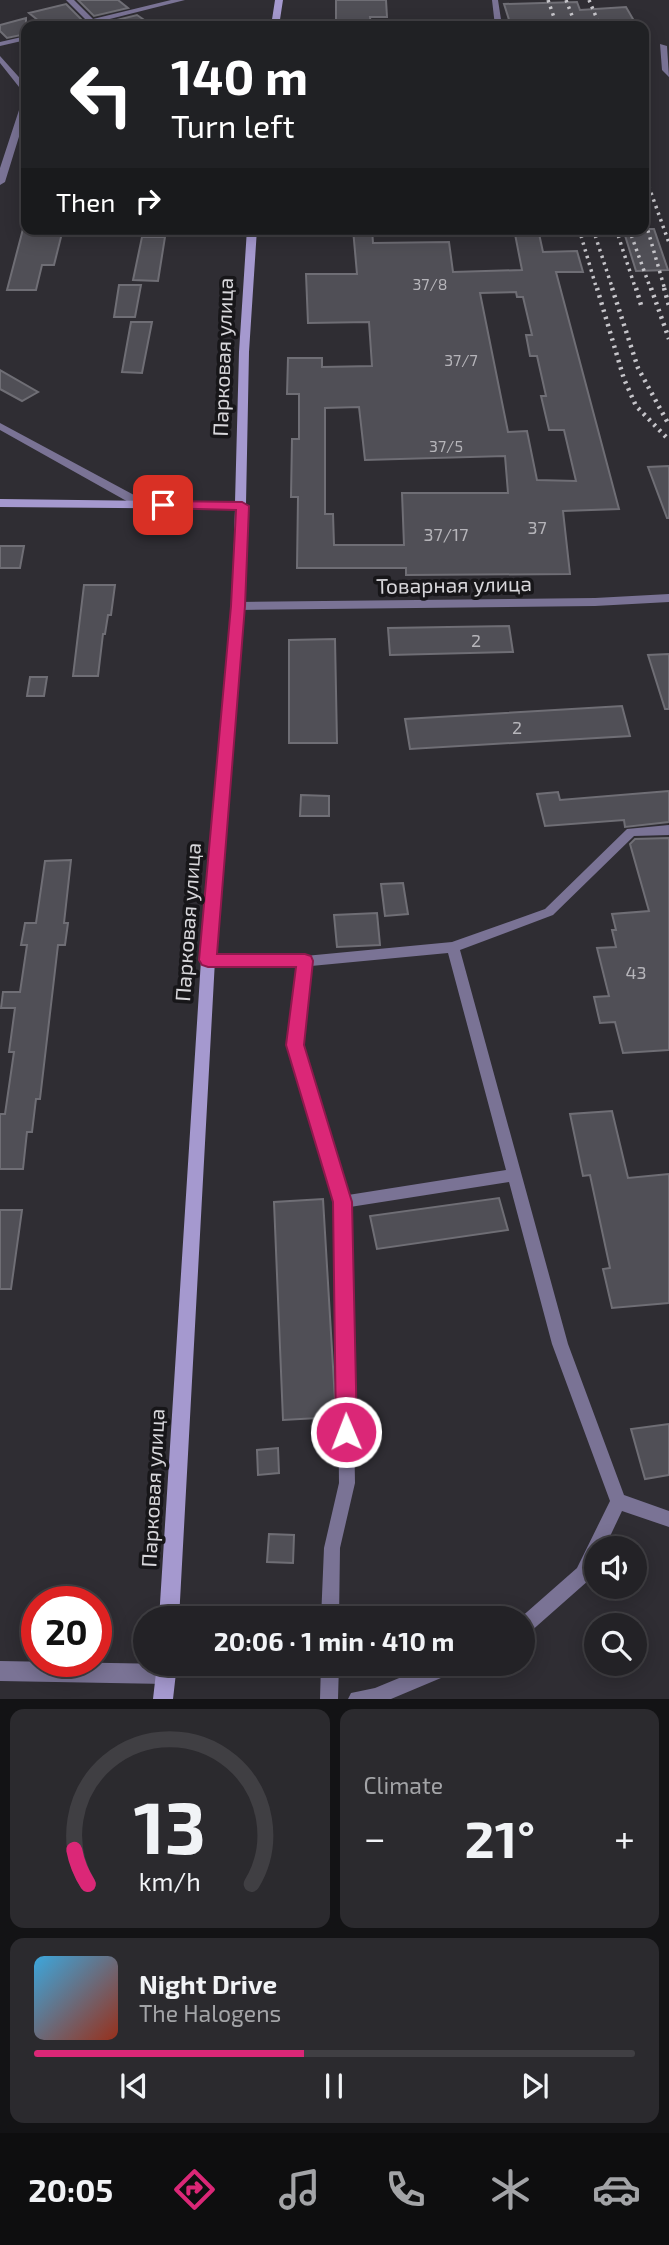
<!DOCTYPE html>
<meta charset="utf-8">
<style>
body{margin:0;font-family:"Exo 2",sans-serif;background:#2b2a2e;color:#f1f3f6;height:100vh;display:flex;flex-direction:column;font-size:26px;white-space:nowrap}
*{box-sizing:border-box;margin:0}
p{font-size:23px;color:#a3a4a7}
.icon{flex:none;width:38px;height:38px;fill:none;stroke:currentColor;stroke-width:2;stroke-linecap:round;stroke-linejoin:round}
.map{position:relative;height:1699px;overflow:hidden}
.side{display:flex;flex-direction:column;gap:10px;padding:10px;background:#131315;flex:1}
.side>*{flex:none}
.hud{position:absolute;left:21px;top:21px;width:628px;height:214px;border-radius:14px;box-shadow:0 4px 18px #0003,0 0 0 2px #403f43;background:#202124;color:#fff;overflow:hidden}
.controls{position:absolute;left:584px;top:1536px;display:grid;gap:14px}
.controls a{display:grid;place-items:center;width:63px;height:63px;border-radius:50%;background:#232226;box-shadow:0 4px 18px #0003,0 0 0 2px #403f43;font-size:35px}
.speed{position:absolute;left:21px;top:1586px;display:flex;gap:14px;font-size:35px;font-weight:700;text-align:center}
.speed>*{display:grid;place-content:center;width:91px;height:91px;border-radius:50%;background:#232226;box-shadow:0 4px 18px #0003,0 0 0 2px #403f43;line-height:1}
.speed .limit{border:10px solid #d22;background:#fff;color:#111}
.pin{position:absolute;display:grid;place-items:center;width:60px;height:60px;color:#fff;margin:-30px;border-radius:14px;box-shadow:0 4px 10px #0006}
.me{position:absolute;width:77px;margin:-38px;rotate:359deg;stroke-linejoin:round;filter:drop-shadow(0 0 5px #0008)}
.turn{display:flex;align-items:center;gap:24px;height:147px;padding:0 35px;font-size:32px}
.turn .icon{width:91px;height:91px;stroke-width:2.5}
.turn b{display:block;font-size:49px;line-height:60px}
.then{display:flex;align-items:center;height:66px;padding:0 35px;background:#0003;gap:14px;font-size:26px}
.big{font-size:52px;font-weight:700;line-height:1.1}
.side .tile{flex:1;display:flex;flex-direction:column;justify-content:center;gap:10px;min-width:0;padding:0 24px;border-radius:14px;background:#2b2a2e}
.side .dial{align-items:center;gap:0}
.dial svg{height:182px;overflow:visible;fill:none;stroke:#403f43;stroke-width:7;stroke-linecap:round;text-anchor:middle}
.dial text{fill:#f1f3f6;stroke:none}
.song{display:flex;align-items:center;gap:21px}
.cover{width:84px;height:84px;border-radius:10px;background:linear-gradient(135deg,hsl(200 70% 55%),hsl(10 70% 35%))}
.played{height:7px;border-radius:4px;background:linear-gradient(90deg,#db2777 45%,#403f43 45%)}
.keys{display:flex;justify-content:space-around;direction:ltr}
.heat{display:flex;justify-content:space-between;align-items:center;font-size:38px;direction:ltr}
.side .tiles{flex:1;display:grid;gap:10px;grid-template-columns:1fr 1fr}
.tile:last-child{grid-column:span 2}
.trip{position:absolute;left:133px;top:1606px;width:402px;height:70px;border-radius:35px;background:#232226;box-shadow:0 4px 18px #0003,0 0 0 2px #403f43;font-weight:700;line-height:70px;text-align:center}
.tabs{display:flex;height:112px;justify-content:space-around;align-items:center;background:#0e0e0f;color:#a3a4a7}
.tabs .icon{width:49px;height:49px}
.tabs .selected{color:#db2777}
.tabs b{font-size:32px;color:#f1f3f6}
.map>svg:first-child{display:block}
.building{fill:#504f56;stroke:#6f6e75;stroke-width:2;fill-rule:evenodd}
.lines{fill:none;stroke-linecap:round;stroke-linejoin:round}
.lane{fill:#7a7395;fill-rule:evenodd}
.street{fill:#7a7395;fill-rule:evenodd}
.secondary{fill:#a599cf;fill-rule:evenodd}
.rail-far1{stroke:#c6c5ca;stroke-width:3.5;stroke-dasharray:2.5 4.5;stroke-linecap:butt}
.rail{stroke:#c6c5ca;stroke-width:4.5;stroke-dasharray:2.5 5;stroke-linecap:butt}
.route{fill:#db2777;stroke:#8e194d;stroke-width:2}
.labels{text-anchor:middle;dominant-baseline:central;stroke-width:7;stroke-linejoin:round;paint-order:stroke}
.far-number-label{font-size:16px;fill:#b6b5ba}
.number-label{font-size:18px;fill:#b6b5ba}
.street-label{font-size:21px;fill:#d8d7db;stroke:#171619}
</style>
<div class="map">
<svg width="669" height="1699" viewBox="0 0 669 1699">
<rect width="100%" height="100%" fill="#2f2d33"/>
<!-- building -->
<path class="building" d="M78 0H118L128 8 94 16Z
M336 0H386L387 17H370L371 26H336Z
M577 2 580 10 626 7 637 26H511L504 4Z
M66 4 81 19 66 26H45L29 13Z
M137 15 153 26H92Z
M26 18V34L7 38 0 31V25Z
M23 229H63L54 265H42L36 290H7Z
M353 229H372L373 243 449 242 453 272 522 270 514 229H538L543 252 577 251 583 272H556L619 509 563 511 570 574 406 575V568H297L298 497H291L292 439H299V394H287L288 358H322V367L372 366 369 322 308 323 306 274H357ZM516 292 517 297H523L532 335H526L530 356H537L546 396H541L549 430H564L576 481 537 480 527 431 508 432 480 293ZM359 407 365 460 505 456 508 493H402L404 545H334L333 514H325V408Z
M623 229H654L668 270 636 271Z
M142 237H165L158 281 133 280Z
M119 285H141L135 317H114Z
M131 322H152L142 373 122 372Z
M0 370 38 392 22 401 0 389Z
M669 466V518H667L648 467Z
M0 546H24L20 568H0Z
M84 585H115L111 615H108L105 634H103L98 676H73Z
M509 626 513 652 390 655 388 628Z
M335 639 337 743H289V640Z
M669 654V709H665L648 655Z
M30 677H47L44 696H27Z
M622 706 630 736 410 749 405 719Z
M669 791V822L625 827 624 820 545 826 537 794 558 792 560 800Z
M301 795 329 796V816H300Z
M669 838V1050L623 1053 615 1022 600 1023 594 997 609 996 597 948 616 947 612 930H616L612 914 649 911 630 844 635 839Z
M71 860 64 923H68L65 945H58L40 1099H36L32 1132H27L23 1169H0V1114H5L14 1052H9L15 1008H1L3 992H20L27 945H21L25 923H36L45 861Z
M403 883 408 914 385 916 381 884Z
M377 913 380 945 337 947 334 915Z
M612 1111 628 1178 669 1174V1303L612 1308 603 1269 610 1268 590 1175 583 1176 570 1114Z
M499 1198 508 1230 377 1249 370 1216Z
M323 1199 336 1417 283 1420 274 1202Z
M0 1210H22L11 1289H0Z
M669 1424V1475L645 1479 631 1429Z
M278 1448 279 1473 258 1475 257 1450Z
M269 1534 294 1535 293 1563 267 1562Z"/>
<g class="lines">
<!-- lane -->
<path class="lane" d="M492 0H498L502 26H495Z
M660 44 667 46 669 77 662 70Z
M379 229H387V237H381Z
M669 825V835L634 836 553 915 460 950 568 1344 624 1495 669 1511V1527L622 1511 604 1549H597V1564L589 1580 529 1633 523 1635V1619H519L577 1568 610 1501 552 1344 509 1182 350 1207 355 1483 340 1548 339 1619H321L324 1548 339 1483 336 1202 288 1045 298 966 208 965 203 964 202 960 203 956 208 955 305 956 452 942 545 909 627 829ZM448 953 506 1170 348 1195 302 1045 311 966Z
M321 1664H339L338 1699H320Z
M433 1664H463L460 1670 391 1699H348L351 1693 375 1688Z"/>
<!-- street -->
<path class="street" d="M66 0H74L93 19 171 0H185L82 26H69L86 20Z
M26 36V40L0 46V42Z
M0 56 26 85V93L23 92 0 63Z
M26 98V114L5 182 0 185V168L22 101Z
M0 423 147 502 149 505 143 509 139 508 0 430Z
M669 594V602L595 606 238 610 232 606 238 602 595 598Z
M0 1661 167 1664 173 1667 176 1674 173 1681 166 1684 0 1681Z"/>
<!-- secondary -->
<path class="secondary" d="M275 0H283L279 26H271Z
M247 229H257L249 352 244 606 215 960 179 1619H159L201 960 232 606 235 509 0 507V499L235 502 239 352Z
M157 1664H177L173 1699H153Z"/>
<!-- rail-far1 -->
<path class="rail-far1" d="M548 0 557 26
M566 0 576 26
M589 0 600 26
M644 173 669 243
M644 217 665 290
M579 229 597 290
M593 229 613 290
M616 229 636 290
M629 229 651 290"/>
<!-- rail -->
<path class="rail" d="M597 288 624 379 636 406 669 440
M612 288 638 368 669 425
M636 288 641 305
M651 288 669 339
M664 288 669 306"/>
</g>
<!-- route -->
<path class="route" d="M163 501 242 502 249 506 245 606 217 954H305L311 956 313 961 304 1045 352 1202 357 1432 354 1439 346 1442 339 1439 336 1432 333 1202 286 1045 296 967H208L202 965 199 960 231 606 236 510 159 508V503Z"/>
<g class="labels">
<!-- far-number labels -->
<g class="far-number-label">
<text x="430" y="283">37/8</text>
<text x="461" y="359">37/7</text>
<text x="446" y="445">37/5</text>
</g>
<!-- number labels -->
<g class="number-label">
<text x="537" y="527">37</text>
<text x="446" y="534">37/17</text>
<text x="476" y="640">2</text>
<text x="517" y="727">2</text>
<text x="636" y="972">43</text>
</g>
<!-- street labels -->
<g class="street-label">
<text transform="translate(222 357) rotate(-88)">Парковая улица</text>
<text transform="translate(454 584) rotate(-1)">Товарная улица</text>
<text transform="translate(187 922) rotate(-86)">Парковая улица</text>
<text transform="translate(152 1488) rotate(-87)">Парковая улица</text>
</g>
</g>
</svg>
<div class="controls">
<a><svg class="icon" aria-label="sound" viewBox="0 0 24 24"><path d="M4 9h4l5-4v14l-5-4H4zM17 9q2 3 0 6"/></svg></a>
<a><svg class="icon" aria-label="search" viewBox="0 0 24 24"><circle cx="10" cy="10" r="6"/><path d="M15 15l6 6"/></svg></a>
</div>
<div class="speed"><div class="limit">20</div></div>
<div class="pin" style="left:163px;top:505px;background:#d93025"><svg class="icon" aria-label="arrive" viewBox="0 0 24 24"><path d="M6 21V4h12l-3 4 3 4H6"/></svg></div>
<svg class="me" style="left:346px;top:1432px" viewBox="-20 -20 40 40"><circle r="17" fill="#db2777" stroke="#fff" stroke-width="3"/><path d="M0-11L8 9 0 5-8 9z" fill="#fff"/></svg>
<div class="trip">20:06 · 1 min · 410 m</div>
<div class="hud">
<div class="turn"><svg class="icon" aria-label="left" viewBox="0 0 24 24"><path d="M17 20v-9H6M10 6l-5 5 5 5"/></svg><div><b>140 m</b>Turn left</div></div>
<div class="then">Then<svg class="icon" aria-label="right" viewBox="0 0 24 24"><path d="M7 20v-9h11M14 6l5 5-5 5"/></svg></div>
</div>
</div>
<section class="side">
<div class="tiles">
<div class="tile dial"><svg viewBox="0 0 100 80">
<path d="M14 69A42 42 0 1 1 86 69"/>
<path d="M14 69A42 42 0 0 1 8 54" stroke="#db2777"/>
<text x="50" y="56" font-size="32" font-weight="700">13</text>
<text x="50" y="72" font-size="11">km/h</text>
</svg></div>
<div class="tile"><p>Climate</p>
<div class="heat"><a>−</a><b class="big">21°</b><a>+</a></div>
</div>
<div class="tile">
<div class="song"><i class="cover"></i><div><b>Night Drive</b><p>The Halogens</p></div></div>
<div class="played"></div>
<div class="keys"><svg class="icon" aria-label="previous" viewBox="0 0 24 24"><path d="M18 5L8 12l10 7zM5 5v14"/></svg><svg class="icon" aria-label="pause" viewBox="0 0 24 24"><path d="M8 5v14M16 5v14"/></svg><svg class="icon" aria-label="next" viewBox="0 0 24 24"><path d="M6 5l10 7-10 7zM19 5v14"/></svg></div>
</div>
</div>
</section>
<nav class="tabs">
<b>20:05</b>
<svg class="icon selected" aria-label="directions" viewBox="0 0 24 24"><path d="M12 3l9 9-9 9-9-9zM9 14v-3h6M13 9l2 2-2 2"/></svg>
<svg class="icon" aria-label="music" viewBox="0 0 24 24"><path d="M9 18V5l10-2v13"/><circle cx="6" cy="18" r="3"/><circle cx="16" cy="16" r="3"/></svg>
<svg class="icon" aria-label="phone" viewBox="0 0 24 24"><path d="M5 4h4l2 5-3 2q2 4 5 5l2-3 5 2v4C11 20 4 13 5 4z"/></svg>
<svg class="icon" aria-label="climate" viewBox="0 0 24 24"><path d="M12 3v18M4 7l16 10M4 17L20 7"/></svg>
<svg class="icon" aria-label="car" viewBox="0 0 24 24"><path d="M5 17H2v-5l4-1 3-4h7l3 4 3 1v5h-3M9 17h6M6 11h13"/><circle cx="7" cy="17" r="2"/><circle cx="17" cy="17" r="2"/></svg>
</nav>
